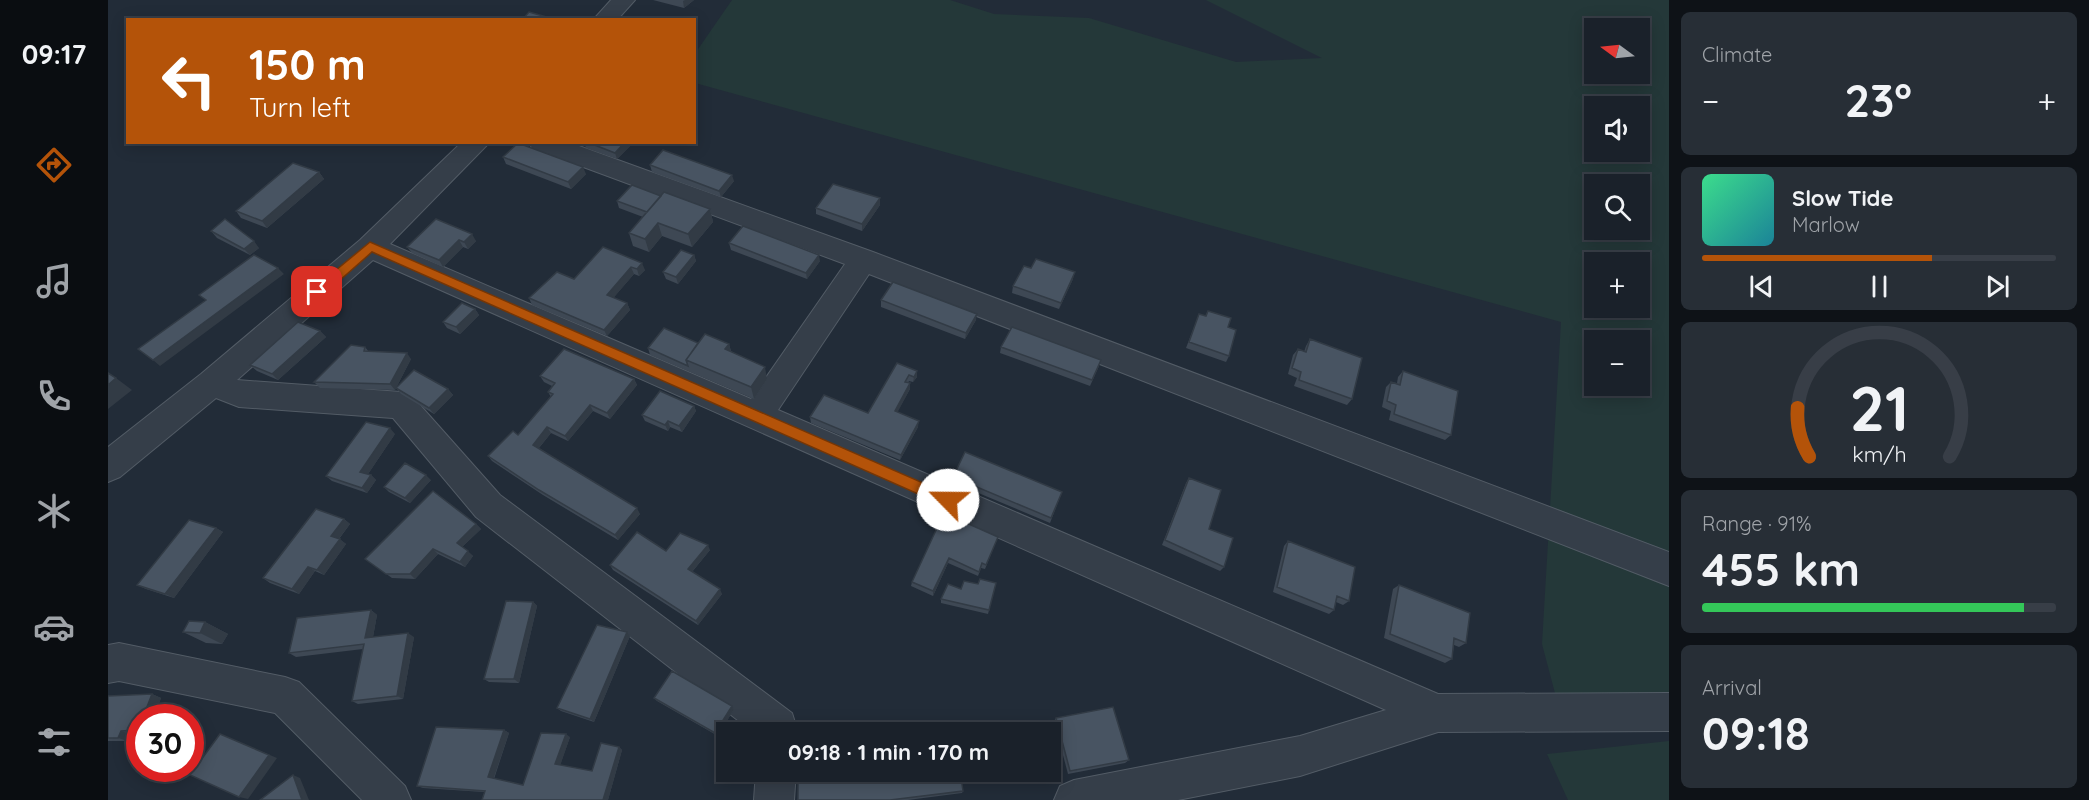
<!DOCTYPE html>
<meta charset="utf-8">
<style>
body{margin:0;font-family:Quicksand,sans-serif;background:#272e36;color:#f1f3f6;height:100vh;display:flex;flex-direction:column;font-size:22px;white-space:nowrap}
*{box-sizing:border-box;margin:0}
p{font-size:20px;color:#9fa3a8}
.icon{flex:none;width:33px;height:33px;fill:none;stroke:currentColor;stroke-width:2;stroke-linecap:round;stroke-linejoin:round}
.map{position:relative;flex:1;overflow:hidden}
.sheet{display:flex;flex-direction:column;gap:12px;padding:12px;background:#0e1217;width:420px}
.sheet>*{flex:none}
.top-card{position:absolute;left:18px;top:18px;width:570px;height:126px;border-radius:0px;box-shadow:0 3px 15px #0003,0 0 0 2px #383e47;background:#b45309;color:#fff;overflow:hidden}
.needle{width:39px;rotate:285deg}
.tools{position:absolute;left:1476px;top:18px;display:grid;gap:12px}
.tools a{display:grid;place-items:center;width:66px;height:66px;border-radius:0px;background:#1a212a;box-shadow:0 3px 15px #0003,0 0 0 2px #383e47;font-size:30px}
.speed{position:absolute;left:18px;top:704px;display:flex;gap:12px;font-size:30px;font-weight:700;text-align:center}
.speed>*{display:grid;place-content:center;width:78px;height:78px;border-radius:50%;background:#1a212a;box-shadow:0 3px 15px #0003,0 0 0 2px #383e47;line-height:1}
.speed .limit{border:9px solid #d22;background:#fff;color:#111}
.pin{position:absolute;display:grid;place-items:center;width:51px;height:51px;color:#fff;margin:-26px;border-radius:12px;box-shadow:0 3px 9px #0006}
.me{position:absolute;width:66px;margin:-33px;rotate:293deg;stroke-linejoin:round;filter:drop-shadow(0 0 4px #0008)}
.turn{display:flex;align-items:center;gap:21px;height:126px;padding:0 24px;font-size:27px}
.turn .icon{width:78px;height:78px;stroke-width:2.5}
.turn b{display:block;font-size:42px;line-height:51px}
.big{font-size:45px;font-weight:700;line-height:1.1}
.sheet .widget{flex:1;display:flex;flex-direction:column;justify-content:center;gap:9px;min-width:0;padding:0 21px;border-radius:9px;background:#272e36}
.sheet .dial{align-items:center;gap:0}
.dial svg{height:156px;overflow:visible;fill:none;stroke:#383e47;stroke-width:7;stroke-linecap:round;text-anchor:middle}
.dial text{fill:#f1f3f6;stroke:none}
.song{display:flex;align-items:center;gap:18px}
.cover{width:72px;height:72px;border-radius:9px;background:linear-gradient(135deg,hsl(150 70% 55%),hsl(190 70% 35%))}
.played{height:6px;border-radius:3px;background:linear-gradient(90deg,#b45309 65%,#383e47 65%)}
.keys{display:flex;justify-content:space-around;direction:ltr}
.heat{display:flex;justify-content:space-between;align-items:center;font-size:33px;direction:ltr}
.charge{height:9px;border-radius:4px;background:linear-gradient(90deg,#34c759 91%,#383e47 0)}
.trip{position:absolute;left:608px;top:722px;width:345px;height:60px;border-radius:0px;background:#1a212a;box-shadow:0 3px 15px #0003,0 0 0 2px #383e47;font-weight:700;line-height:60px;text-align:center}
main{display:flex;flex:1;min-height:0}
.tabs{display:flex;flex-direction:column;width:108px;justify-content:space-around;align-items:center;background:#0a0d11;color:#9fa3a8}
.tabs .icon{width:42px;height:42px}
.tabs .active{color:#b45309}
.tabs b{font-size:27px;color:#f1f3f6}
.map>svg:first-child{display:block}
.green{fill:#243839;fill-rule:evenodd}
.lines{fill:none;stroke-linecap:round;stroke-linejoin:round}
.street-casing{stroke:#535c66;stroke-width:2}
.street{fill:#353e49;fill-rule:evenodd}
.wall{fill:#3e4854}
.shaded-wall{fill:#323b45}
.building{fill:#485462;stroke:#323b45;stroke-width:1.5}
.route{fill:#b45309;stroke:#753606;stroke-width:1.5}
</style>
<main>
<nav class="tabs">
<b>09:17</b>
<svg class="icon active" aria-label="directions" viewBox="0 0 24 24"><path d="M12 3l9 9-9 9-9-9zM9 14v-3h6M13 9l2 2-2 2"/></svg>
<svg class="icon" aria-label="music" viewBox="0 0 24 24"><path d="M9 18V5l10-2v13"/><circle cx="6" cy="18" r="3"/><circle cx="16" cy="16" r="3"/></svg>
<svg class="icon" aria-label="phone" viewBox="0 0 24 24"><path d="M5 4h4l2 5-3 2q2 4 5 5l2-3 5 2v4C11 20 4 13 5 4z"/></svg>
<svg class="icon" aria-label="climate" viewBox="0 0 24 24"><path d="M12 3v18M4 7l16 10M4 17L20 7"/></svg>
<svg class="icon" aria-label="car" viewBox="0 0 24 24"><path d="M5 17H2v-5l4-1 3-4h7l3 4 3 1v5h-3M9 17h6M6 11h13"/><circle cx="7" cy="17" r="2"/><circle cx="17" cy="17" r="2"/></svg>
<svg class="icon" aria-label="filters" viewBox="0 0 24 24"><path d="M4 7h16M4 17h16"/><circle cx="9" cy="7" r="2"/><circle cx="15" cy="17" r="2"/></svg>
</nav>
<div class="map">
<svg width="1561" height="800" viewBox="0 0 1561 800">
<rect width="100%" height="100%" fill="#222c38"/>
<!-- green -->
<path class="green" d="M624 0H842L886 14 981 18 1128 62 1214 58 1098 0H1561V692L1452 712 1434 644 1453 322 587 83 586 55ZM1486 28H1532V74H1486ZM1486 106H1532V152H1486ZM1486 184H1532V230H1486ZM1486 262H1532V308H1486ZM1486 340H1532V386H1486Z
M1561 741V800H1460L1439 754Z"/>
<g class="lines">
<!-- street casing -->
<g class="street-casing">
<path id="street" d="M503 0H527L509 20H485Z
M354 142H382L282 244 643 399 737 264 424 148 421 142H460L765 252 1561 552V586L761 274 670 410 1330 694 1561 693V731L1330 732 1192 776 1070 800H946L952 786 966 780 1192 736 1278 710 265 260 129 380 293 392 304 396 392 495 684 713 690 732H645L368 517 285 418 131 407 108 398 12 477 0 482V447L93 374 252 240Z
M11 643 177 677 191 682 297 786 303 800H254L167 713 11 681 0 683V645Z
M648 771H688L686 800H646Z"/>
</g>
<!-- street -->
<use href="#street" class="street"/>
</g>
<!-- wall -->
<path class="wall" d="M545 0H586L576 8Z
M476 142H526L509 159 478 148Z
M395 157 478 174 463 189 398 164Z
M542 165 626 181 613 197 544 172Z
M211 172 216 179 159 228 133 218 128 211Z
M553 196 602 209 605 222 584 247 554 236 541 252 525 246 521 233 535 217 511 208 509 201Z
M772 198V205L754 231 708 214V208Z
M328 219 368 241 360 249 355 247 335 267 304 253 299 247Z
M103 231 151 248 142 255 109 238Z
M621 243 712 261 699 279 623 250Z
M495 247 537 270 531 276 526 274 505 298 519 303 522 310 499 336 424 305 421 298 466 279Z
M586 255 588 261 570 284 558 279 555 272Z
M965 279 951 309 904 293 905 286Z
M773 300 868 320 857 339 773 307Z
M367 309 371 315 352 334 339 328 335 322Z
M1100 311 1120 327 1121 356 1118 362 1078 348 1091 314 1097 316Z
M212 331 218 337 170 380 149 371 142 365Z
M1202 339 1244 399 1239 405 1186 386 1189 378 1180 374 1185 355 1190 349 1196 352 1198 346Z
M590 343 621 344 623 351 659 379 646 399 542 355 540 348Z
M257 347 261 352 303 359 288 388 340 389 345 395 326 414 293 394 288 388 287 390 212 388 206 382Z
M893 347 991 366 982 386 892 353Z
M789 363 809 377 805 382 801 381 800 383 802 389 789 412 810 427 792 460 703 423 702 417 760 413Z
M1295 371 1343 435 1337 440 1281 420 1283 411 1274 407 1278 387 1283 382 1289 383 1290 377Z
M432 376 526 379 529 385 502 419 485 411 460 441 443 433 431 448 532 514 510 540 435 495 384 461 380 456 410 435 443 397 440 392 444 386 436 382Z
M586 406 588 411 574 432 562 427 560 431 537 421 534 415Z
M287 434 260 474 263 475 268 480 259 493 224 481 218 476Z
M845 477 954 492 942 523 844 482Z
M1081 478 1116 567 1112 571 1054 545 1078 483Z
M323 480 302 503 281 492 276 487Z
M325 491 368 524 373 529 354 547 365 556 357 567 330 554 307 579 284 578 257 559Z
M836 513 890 537 877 569 873 568 870 576 840 563 825 596 803 586 804 582Z
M236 519 242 524 231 539 238 544 216 575 207 571 191 594 162 583 155 578Z
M108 528 115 532 66 598 38 589 29 585Z
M1180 541 1241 601 1235 605 1228 602 1226 610 1221 614 1165 592 1176 546Z
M602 550 584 572 614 594 590 625 505 570 502 565 558 551Z
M888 583 880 614 833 603V599L853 589 870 584Z
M1291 585 1358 643 1351 647 1346 645 1344 659 1337 663 1276 638 1285 589Z
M425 602 429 606 411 683 381 682 376 679Z
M263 610 269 615 265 637H306L295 699 250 704 244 701 255 649 188 657 181 653Z
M97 622 120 634 114 644 98 643 75 632Z
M519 632 522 636 486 722 453 711 449 708Z
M44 694 53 698 46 717H32V733L22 734 20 741H0V696Z
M546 698 624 706 626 709 610 736 549 701Z
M948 718 1021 760 1017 763 960 774 946 721Z
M396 730 401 733 386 779 415 785 462 737 452 765 484 771 511 747 514 750 500 800 315 788 309 786Z
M855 791 854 793 800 800H690Z"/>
<!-- shaded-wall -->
<path class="shaded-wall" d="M577 0H586L576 8 575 1Z
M517 142H526L509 159 507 153Z
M475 167 478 174 463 189 460 182Z
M211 172 216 179 159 228 154 221Z
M624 175 626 181 613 197 611 191Z
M772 198V205L754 231V224Z
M602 209 605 222 584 247 580 234Z
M550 223 554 236 541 252 537 239Z
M364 234 368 241 360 249 356 242Z
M351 240 355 247 335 267 331 260Z
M146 241 151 248 142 255 136 249Z
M586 255 588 261 570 284 568 277Z
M711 255 712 261 699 279 698 273Z
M534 263 537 270 531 276 529 269Z
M523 267 526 274 502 302 499 295Z
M170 268 176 274 52 366 45 360Z
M967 272 965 279 951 309 953 303Z
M519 303 522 310 499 336 496 330Z
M367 309 371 315 352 334 348 327Z
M869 314 868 320 857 339 858 333Z
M212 331 218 337 170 380 164 374Z
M621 344 624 356 617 349Z
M299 353 303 359 287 390 282 384Z
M657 367 659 379 646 399 643 387Z
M809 371V377L805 382 806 377Z
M8 378 24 390 0 409V385Z
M526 379 529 385 502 419 499 413Z
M802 383V389L787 417V411Z
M340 389 345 395 326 414 321 408Z
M482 405 485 411 460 441 457 436Z
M586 406 588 411 574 432 571 426Z
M560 421 562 427 560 431 557 425Z
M811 421 810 427 792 460 793 455Z
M439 427 443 433 429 450 425 445Z
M282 428 287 434 258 477 252 472Z
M263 475 268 480 259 493 254 488Z
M318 475 323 480 302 503 297 498Z
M529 508 532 514 510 540 507 535Z
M236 519 242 524 229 541 223 536Z
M368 524 373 529 353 548 349 543Z
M108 528 115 532 66 598 57 594Z
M232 539 238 544 216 575 209 570Z
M600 545 602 550 582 574 580 569Z
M325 549 330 554 307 579 302 574Z
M360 551 365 556 357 567 352 562Z
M841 558 840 563 825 596V591Z
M200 567 207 571 191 594 184 589Z
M612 589 614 594 590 625 588 621Z
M425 602 429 606 411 683 406 679Z
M263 610 269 615 264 642 257 638Z
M97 622 120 634 114 644 92 633Z
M519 632 522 636 486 722 482 719Z
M300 633 306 637 295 699 289 696Z
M44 694 53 698 46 717H35Z
M624 706 626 709 610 736 607 733Z
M396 730 401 733 385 780 380 777Z
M13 731 22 734 20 741 10 738Z
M112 734 169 758 140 799 131 797Z
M458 734 462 737 452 766 447 764Z
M511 747 514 750 500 800H495Z
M185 775 192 778 201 800H194Z"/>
<!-- building -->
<path class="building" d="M421 12 449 20H414Z
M479 142H517L507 153Z
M410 143 475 167 460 182 395 157Z
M555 150 624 175 611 191 542 165Z
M185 163 211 172 154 221 128 211Z
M725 184 772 198 754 224 708 208Z
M524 185 553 196 539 212 509 201Z
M556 192 602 209 580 234 550 223 537 239 521 233Z
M117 219 146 241 136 249 103 231Z
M328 219 364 234 356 242 351 240 331 260 299 247Z
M635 226 711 255 698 273 621 243Z
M495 247 534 263 529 269 523 267 499 295 519 303 496 330 421 298 449 272 466 279Z
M573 250 586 255 568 277 555 272Z
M146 255 170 268 45 360 30 349 98 300 91 295Z
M928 259 967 272 953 303 905 286 916 266 923 268Z
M785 282 869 314 858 333 773 300Z
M354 303 367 309 348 327 335 322Z
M1100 311 1123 318 1120 327 1128 330 1121 356 1081 342 1091 314 1098 316Z
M190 322 212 331 164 374 142 365Z
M904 327 993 360 984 380 893 347Z
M556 328 590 343 578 360 580 366 540 348Z
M597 334 621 344 617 349 657 367 643 387 578 360Z
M1202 339 1254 358 1244 399 1191 380 1193 372 1184 368 1190 349 1198 352Z
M243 345 257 347 256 351 299 353 282 384 206 382Z
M456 349 526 379 499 413 482 405 457 436 439 427 425 445 529 508 507 535 431 490 380 456 405 431 410 435 445 394 440 392 447 383 432 376Z
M789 363 809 371 806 377 801 375 797 382 802 383 787 411 811 421 793 455 702 417 716 395 760 413Z
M306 370 340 389 321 408 288 388Z
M1295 371 1350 391 1343 435 1286 414 1288 405 1279 401 1283 382 1292 385Z
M0 373 8 378 0 385Z
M552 391 586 406 571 426 560 421 557 425 534 415Z
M258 422 282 428 252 472 263 475 254 488 218 476Z
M857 452 954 492 943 518 845 477Z
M297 463 318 475 297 498 276 487Z
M1081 478 1113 490 1101 529 1125 538 1116 567 1057 540Z
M325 491 368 524 349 543 360 551 352 562 325 549 302 574H278L257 559Z
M208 509 236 519 223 536 232 539 209 570 200 567 184 589 155 578Z
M836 513 890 537 878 565 874 563 871 572 841 558 825 591 804 582Z
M81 520 108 528 57 594 29 585Z
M529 532 558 551 572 533 600 545 580 569 612 589 588 621 502 565Z
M1180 541 1247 567 1241 601 1229 596 1226 610 1169 587Z
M872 579 888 583 881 610 833 599 840 584 853 589 856 581 870 584Z
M1291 585 1362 613 1358 643 1346 638 1344 659 1282 634Z
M398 601 425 602 406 679H376Z
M263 610 257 638 300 633 289 696 244 701 256 644 181 653 189 618Z
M81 621 97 622 92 633 75 632Z
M489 625 519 632 482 719 449 708Z
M564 671 624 706 607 733 546 698Z
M44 694 35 717H32V725L30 730 13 731 10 738H0V696Z
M1005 707 1021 760 962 771 948 718Z
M742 724 762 727 763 732H742Z
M328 727 396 730 380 777 415 785 433 733 458 734 447 764 484 771 493 743 511 747 495 800H374L377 791 309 786Z
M112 734 161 755 131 797 82 775Z
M690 771H852L855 791 782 800H690Z
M185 775 194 800H152Z"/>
<!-- route -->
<path class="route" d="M262 242 845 496 847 500 840 507 835 505 264 252 214 296H205V289Z"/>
</svg>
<div class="tools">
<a><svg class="needle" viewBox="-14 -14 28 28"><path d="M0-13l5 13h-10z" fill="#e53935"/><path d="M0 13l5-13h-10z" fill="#9fa3a8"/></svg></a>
<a><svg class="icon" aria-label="sound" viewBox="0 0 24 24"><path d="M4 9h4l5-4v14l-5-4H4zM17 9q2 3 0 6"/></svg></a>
<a><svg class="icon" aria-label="search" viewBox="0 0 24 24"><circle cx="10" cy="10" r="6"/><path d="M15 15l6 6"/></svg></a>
<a>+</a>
<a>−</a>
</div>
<div class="speed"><div class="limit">30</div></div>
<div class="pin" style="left:209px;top:292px;background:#d93025"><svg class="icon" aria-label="arrive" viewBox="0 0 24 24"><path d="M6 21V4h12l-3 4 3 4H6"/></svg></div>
<svg class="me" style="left:840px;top:500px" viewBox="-20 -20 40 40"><circle r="19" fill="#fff"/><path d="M0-13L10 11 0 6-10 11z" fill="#b45309"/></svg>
<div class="trip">09:18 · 1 min · 170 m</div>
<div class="top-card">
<div class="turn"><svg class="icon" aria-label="left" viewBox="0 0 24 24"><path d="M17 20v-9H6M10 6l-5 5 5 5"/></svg><div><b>150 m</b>Turn left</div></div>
</div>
</div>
<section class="sheet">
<div class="widget"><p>Climate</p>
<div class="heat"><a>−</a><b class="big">23°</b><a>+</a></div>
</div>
<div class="widget">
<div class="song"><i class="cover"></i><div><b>Slow Tide</b><p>Marlow</p></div></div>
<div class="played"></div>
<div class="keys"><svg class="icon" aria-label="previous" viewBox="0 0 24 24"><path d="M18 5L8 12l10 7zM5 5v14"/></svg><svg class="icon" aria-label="pause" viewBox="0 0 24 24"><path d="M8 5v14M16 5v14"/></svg><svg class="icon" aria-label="next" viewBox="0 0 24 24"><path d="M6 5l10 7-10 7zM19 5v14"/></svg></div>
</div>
<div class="widget dial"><svg viewBox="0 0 100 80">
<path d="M14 69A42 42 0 1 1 86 69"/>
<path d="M14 69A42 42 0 0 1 8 44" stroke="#b45309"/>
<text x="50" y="56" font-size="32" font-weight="700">21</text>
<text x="50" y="72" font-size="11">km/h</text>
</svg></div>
<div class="widget"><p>Range · 91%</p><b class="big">455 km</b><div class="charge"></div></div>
<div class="widget"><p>Arrival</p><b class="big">09:18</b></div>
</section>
</main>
